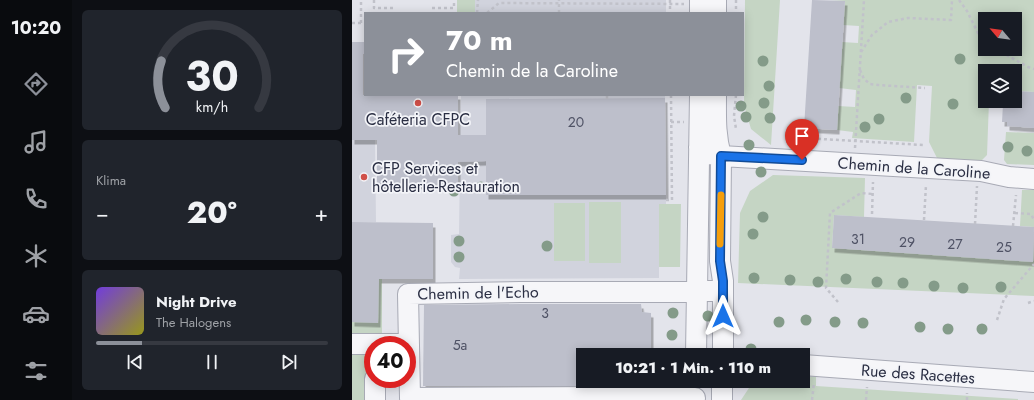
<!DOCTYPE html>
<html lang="de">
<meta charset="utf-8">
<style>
body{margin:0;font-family:Jost,sans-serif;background:#20242c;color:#f1f3f6;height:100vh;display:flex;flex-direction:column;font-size:15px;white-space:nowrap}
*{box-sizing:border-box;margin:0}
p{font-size:13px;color:#9ea1a6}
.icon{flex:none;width:22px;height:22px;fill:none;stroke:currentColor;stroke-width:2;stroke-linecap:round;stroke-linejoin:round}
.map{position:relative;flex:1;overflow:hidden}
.details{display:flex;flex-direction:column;gap:10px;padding:10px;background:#0d0f14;width:280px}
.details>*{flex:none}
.hud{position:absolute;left:12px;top:12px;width:380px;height:84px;border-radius:0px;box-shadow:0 2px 10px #0003;background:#8c9099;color:#fff;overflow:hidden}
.needle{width:26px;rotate:299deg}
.fabs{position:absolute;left:626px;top:12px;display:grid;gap:8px}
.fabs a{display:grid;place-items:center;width:44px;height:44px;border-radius:0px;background:#171b24;box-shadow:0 2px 10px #0003;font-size:20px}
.speed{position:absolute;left:12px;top:336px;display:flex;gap:8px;font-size:20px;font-weight:700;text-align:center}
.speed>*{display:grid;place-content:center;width:52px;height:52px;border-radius:50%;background:#171b24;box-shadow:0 2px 10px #0003;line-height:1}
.speed .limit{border:6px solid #d22;background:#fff;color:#111}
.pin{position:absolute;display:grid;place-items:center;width:34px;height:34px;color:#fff;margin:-41px -17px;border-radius:50% 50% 50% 0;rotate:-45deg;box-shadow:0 0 4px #0007}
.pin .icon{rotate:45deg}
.me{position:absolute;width:44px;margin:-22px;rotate:0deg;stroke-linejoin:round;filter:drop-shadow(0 0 3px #0008)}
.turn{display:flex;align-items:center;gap:14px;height:84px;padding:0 16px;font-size:18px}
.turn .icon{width:52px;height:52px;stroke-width:2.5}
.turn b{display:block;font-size:28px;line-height:34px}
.big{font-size:30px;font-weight:800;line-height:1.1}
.details .tile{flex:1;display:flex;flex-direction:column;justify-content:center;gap:6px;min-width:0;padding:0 14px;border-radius:6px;background:#20242c}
.details .dial{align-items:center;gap:0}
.dial svg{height:104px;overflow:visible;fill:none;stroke:#363941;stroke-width:7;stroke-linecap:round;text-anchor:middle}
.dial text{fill:#f1f3f6;stroke:none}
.song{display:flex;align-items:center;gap:12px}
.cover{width:48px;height:48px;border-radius:6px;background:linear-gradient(135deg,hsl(260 70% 55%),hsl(60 70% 35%))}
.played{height:4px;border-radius:2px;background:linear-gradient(90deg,#8c9099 20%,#363941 20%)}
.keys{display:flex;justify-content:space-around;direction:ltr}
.heat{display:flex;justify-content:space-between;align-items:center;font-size:22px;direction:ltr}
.trip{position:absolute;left:224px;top:348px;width:234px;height:40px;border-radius:0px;background:#171b24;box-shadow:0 2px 10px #0003;font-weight:800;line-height:40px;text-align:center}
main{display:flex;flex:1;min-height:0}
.tabs{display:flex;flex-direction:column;width:72px;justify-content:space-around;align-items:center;background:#090b0e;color:#9ea1a6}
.tabs .icon{width:28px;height:28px}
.tabs .selected{color:#8c9099}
.tabs b{font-size:18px;color:#f1f3f6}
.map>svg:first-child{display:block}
.built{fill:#d1d3dd}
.green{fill:#c5d5c4;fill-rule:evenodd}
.building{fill:#bdbfcb;filter:url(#shadow)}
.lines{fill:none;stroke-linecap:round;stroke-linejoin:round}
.minor-casing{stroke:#a8aab5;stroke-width:22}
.path{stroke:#c1c2ca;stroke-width:2.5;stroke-dasharray:3 3;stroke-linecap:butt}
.minor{stroke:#f6f6f9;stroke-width:20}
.tree{fill:#849b89}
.route-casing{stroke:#114b97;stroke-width:10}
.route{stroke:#1a73e8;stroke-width:7}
.slow{stroke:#f59e0b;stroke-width:7}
.poi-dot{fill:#d04f48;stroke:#f3f4f8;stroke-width:1.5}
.labels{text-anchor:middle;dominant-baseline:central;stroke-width:3.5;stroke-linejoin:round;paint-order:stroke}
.number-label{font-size:14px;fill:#4f5265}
.poi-label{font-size:16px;fill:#2a2e43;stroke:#f3f4f8}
.street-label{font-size:16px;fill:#2a2e43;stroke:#f3f4f8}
</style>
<main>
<nav class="tabs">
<b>10:20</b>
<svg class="icon selected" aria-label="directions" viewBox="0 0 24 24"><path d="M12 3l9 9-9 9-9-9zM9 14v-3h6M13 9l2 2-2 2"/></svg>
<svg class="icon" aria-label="music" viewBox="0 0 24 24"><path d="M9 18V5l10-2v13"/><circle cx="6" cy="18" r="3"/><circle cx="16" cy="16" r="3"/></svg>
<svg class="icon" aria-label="phone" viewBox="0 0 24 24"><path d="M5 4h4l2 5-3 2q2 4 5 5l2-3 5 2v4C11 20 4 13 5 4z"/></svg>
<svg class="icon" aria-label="climate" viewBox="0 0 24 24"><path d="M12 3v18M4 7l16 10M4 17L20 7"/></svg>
<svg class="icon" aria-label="car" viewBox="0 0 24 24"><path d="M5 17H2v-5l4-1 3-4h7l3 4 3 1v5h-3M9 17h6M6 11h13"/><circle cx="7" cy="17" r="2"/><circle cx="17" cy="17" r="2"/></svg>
<svg class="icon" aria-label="filters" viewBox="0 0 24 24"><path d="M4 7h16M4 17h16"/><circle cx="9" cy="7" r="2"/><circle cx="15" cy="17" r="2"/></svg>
</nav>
<section class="details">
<div class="tile dial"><svg viewBox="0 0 100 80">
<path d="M14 69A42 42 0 1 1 86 69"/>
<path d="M14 69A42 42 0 0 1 11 33" stroke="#8c9099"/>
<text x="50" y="56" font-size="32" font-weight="700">30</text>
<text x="50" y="72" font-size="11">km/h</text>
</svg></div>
<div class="tile"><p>Klima</p>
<div class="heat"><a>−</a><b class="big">20°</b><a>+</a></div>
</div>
<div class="tile">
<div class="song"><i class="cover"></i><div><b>Night Drive</b><p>The Halogens</p></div></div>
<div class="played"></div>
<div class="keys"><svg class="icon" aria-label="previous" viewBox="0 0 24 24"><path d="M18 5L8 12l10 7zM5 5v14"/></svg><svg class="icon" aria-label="pause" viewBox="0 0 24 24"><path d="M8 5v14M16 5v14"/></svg><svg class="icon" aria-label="next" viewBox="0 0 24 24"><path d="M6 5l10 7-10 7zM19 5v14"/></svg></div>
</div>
</section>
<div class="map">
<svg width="682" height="400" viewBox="0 0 682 400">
<defs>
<filter id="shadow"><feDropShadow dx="2.5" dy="4.5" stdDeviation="0" flood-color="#0004"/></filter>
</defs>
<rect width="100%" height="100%" fill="#e3e4eb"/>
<!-- built -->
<path class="built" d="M123 0H314V13H123Z
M109 95H313L314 204H307V278L107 279 108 268 103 267 99 262V235L107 234Z
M0 140H23L24 222H0Z"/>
<!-- green -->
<path class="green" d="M105 0H123V13H105Z
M393 0H428L419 145 399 129 392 105Z
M479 0H682V92L663 91V71H633V101H637L635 155 628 162 586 160 577 142 580 86 565 85 562 142 500 138 501 132 485 130 486 106 503 107 504 90 487 88 490 42 506 43 507 26 491 25 493 1ZM633 19H663V49H633Z
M654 132 682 133V165L655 164 652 160Z
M421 175 513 178 512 217 482 215 480 248 681 261 682 237V296L386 283 388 213 398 191Z
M670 190H682V227L668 226Z
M237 202H269V263H237Z
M202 203H233V261H202Z
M307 204H329L328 267H307Z
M0 279H30V345H21V379L29 400H0Z
M451 376 464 377V386L666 399V400H389L397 388 410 381H451Z"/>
<!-- building -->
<path class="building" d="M460 0 493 1 485 130 452 128Z
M0 42H13V54H11V95H106V135H134V99L313 98 314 195H134V161L106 162V184L25 185V140H0Z
M663 91 682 92V128L655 126V122H650L651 104 656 105V101H663Z
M482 215 682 227 681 262 480 248Z
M0 222 81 223V279H27L26 323 0 322Z
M168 304H289L290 312 299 313V355H231V386H71L72 305Z"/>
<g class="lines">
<!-- minor casing -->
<g class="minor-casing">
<path id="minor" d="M348 0V13
M364 13V0
M364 95C364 117 363 134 369 156L368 261 371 281V355
M347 147 357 154 369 156 629 171 657 177 682 179
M0 344H57
M344 355 348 95
M451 365 682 382
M23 379V400
M343 398 261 397 58 398 56 294 168 292H333L345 291H371
M370 400V381"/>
</g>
<!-- path -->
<path class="path" d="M22 0V8H42
M318 0V13
M384 0V13
M607 0 615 11 626 33 633 39
M80 8H102V0
M125 13 126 0
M135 13 147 3 332 4
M207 13V0
M0 23H13
M9 23V0
M644 49 676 67 682 69
M509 52 520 35 536 22 556 18 599 20 600 0
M508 70 512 79 518 84 526 85 573 88
M384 95 382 116 384 129
M255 99V95
M319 122H332
M436 137 571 145
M503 148 512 0
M314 200H320L319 95
M663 213 679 214 682 220
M520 214 521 182
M572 220 574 185
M623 224 625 186
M661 226 664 195
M486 302 474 288 478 213 509 193 521 194
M676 303 682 301
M645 320 652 299 682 264
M460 400 462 383
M514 400 515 387
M615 400V393"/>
<!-- minor -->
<use href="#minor" class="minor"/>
</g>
<!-- trees -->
<g class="tree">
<circle cx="608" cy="59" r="5.5"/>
<circle cx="411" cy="61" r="5.5"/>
<circle cx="417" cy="86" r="5.5"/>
<circle cx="554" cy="98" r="5.5"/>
<circle cx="412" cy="103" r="5.5"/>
<circle cx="601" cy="104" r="5.5"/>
<circle cx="389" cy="106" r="5.5"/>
<circle cx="394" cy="117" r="5.5"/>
<circle cx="418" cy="118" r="5.5"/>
<circle cx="527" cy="119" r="5.5"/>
<circle cx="513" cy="127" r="5.5"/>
<circle cx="397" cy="145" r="5.5"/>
<circle cx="656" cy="147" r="5.5"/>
<circle cx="675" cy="151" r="5.5"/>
<circle cx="409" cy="172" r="5.5"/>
<circle cx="129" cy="187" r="5.5"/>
<circle cx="102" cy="191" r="5.5"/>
<circle cx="411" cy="217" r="5.5"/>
<circle cx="401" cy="234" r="5.5"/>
<circle cx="107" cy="241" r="5.5"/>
<circle cx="195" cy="246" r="5.5"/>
<circle cx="107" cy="257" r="5.5"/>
<circle cx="402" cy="278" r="5.5"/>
<circle cx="494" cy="279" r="5.5"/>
<circle cx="438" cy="280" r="5.5"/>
<circle cx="466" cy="282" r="5.5"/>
<circle cx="525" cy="282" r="5.5"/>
<circle cx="551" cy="283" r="5.5"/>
<circle cx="582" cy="286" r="5.5"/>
<circle cx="649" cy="287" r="5.5"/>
<circle cx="611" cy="288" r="5.5"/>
<circle cx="321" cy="313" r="5.5"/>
<circle cx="356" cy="316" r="5.5"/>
<circle cx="454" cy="320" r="5.5"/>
<circle cx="427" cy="322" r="5.5"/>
<circle cx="483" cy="322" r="5.5"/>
<circle cx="511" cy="323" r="5.5"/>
<circle cx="568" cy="327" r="5.5"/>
<circle cx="596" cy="329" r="5.5"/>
<circle cx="630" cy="329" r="5.5"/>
<circle cx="320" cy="335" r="5.5"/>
<circle cx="399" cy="349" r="5.5"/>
</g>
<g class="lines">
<!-- route casing -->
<g class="route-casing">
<path id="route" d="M371 316V281L368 261 369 156 450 160"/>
</g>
<!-- route -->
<use href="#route" class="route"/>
<!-- slow -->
<path class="slow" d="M368 244 369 195"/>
</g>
<!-- markers -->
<g class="poi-dot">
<circle cx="66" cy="103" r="4"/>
<circle cx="12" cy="177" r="4"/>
</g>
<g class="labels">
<!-- number labels -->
<g class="number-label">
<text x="224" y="122">20</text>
<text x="506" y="239">31</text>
<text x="555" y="242">29</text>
<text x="603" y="244">27</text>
<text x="652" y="247">25</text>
<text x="193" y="313">3</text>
<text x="108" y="345">5a</text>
</g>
<!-- poi labels -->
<g class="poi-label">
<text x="66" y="119">Caféteria CFPC</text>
<text x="20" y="168" text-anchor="start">CFP Services et<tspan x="20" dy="18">hôtellerie-Restauration</tspan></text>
</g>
<!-- street labels -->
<g class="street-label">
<text transform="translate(562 168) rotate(4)">Chemin de la Caroline</text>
<text transform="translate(126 293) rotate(-1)">Chemin de l'Echo</text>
<text transform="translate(566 374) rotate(4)">Rue des Racettes</text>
</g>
</g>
</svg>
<div class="fabs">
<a><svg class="needle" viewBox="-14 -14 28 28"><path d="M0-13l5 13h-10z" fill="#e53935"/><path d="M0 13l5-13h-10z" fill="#9ea1a6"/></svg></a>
<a><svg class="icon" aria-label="layers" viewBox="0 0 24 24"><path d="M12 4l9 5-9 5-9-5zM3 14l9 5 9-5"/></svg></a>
</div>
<div class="speed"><div class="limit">40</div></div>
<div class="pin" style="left:450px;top:160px;background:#d93025"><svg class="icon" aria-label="arrive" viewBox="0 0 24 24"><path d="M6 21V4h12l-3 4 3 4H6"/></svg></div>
<svg class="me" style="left:371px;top:316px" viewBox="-20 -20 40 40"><path d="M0-17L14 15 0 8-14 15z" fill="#1a73e8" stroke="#fff" stroke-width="4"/></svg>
<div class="trip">10:21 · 1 Min. · 110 m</div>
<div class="hud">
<div class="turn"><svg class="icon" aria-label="right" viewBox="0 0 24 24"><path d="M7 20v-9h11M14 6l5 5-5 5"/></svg><div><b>70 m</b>Chemin de la Caroline</div></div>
</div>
</div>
</main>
